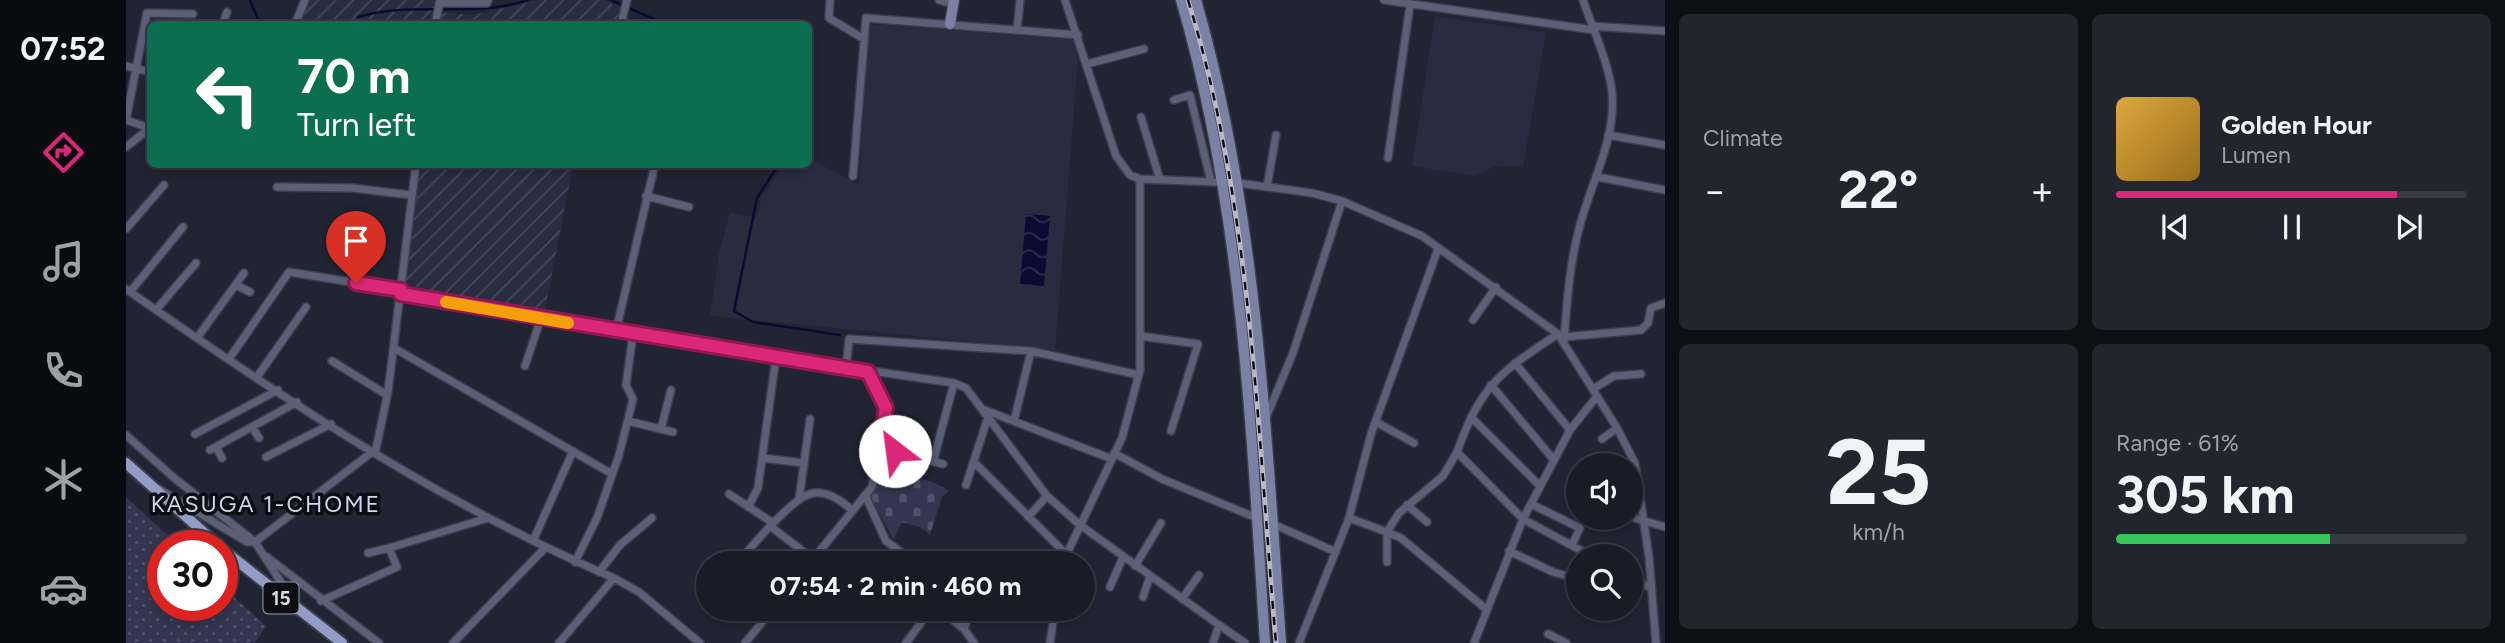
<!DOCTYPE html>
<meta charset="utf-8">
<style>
body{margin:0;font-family:Figtree,sans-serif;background:#22242e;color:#f1f3f6;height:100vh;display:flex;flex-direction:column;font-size:26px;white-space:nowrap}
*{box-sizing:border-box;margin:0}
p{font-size:23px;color:#9fa1a7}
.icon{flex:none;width:38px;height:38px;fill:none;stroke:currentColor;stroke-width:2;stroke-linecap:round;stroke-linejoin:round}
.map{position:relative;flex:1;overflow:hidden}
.drawer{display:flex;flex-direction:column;gap:14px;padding:14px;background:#0e0f15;width:840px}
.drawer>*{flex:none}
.guide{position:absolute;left:21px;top:21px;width:665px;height:147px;border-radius:10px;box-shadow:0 4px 10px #0003,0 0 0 2px #373943;background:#0b6e4f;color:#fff;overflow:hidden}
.controls{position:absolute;left:1440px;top:453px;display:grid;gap:14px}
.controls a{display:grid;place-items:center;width:77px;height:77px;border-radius:50%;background:#191b26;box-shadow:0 4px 10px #0003,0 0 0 2px #373943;font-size:35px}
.speed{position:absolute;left:21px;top:530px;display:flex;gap:14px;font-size:35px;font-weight:700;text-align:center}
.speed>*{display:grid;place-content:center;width:91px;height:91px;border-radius:50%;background:#191b26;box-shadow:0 4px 10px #0003,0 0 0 2px #373943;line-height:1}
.speed .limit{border:10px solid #d22;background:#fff;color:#111}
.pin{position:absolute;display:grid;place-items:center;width:60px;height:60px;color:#fff;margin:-72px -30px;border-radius:50% 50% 50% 0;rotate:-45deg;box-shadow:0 0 7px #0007}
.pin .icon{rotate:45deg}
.me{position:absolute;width:77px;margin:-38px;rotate:330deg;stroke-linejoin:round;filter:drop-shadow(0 0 5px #0008)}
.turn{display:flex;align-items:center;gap:24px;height:147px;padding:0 35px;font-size:32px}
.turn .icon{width:91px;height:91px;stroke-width:2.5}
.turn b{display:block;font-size:49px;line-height:60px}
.big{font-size:52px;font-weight:700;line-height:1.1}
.drawer .card{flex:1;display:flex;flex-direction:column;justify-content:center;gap:10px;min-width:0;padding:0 24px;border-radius:10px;background:#22242e}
.drawer .dial{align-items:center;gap:0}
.dial b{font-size:91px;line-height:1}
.song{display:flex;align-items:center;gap:21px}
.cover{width:84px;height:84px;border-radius:10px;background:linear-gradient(135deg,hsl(40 70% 55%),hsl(40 70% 35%))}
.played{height:7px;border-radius:4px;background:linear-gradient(90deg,#db2777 80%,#373943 80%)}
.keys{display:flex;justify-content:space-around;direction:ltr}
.heat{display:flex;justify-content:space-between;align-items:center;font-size:38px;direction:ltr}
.charge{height:10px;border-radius:5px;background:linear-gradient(90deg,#34c759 61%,#373943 0)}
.drawer .tiles{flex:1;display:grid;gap:14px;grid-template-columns:repeat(2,1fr)}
.trip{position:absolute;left:570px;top:551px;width:399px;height:70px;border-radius:35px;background:#191b26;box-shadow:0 4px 10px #0003,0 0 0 2px #373943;font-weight:700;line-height:70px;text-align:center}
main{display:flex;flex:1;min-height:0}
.dock{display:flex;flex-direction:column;width:126px;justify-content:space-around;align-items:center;background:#0a0b0f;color:#9fa1a7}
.dock .icon{width:49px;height:49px}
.dock .on{color:#db2777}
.dock b{font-size:32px;color:#f1f3f6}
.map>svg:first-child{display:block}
.built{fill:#292c3f}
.industrial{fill:url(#industrial-furrows)}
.grass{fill:url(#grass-dots)}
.cemetery{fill:url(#cemetery-stones)}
.water{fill:url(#water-waves)}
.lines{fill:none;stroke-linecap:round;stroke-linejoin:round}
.stream{stroke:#0b0a33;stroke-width:2.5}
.street-casing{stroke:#3b3e4b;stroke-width:10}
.secondary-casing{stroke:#3b3e4b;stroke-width:13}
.primary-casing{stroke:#3b3e4b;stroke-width:14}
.street{stroke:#5c6076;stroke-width:7}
.secondary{stroke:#7b81a4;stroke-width:10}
.primary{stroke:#939bc7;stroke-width:10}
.rail-casing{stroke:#b7b9c4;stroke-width:5}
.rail{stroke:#0d0e14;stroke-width:2.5;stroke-dasharray:8;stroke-linecap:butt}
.route-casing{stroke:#8e194d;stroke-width:18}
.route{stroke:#db2777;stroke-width:12}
.slow{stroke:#f59e0b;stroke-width:12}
.labels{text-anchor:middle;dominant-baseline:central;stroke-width:7;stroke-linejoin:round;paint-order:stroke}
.shield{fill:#0d0e14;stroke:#9c9ea7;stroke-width:2}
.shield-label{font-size:19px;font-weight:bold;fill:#dadce6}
.neighbourhood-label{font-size:23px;letter-spacing:2px;fill:#d1d5e9;stroke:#0d0e14}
</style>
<main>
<nav class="dock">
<b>07:52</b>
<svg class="icon on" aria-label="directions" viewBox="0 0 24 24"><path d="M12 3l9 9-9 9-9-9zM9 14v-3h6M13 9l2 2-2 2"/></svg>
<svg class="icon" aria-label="music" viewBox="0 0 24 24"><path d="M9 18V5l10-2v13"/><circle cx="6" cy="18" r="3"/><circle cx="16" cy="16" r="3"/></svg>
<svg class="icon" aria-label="phone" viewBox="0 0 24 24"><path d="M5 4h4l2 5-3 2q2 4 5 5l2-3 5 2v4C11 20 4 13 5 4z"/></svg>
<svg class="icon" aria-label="climate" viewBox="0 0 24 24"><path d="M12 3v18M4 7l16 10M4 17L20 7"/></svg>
<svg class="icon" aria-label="car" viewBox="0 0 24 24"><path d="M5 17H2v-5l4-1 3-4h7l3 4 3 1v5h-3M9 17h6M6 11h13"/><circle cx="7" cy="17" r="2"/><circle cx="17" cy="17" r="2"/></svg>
</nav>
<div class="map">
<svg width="1539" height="643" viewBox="0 0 1539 643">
<defs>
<pattern id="industrial-furrows" width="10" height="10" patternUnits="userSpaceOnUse" patternTransform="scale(1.75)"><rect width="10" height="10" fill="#292c3f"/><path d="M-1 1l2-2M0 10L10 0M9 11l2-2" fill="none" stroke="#474a5b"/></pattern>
<pattern id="grass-dots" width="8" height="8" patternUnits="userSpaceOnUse" patternTransform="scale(1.75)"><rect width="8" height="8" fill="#323651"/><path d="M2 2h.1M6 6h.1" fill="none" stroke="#4f526a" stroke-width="1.8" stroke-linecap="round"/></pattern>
<pattern id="cemetery-stones" width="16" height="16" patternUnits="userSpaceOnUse" patternTransform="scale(1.75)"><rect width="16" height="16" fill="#323651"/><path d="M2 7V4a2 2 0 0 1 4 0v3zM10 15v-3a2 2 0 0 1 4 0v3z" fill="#4f526a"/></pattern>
<pattern id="water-waves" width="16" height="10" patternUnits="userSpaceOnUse" patternTransform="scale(1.75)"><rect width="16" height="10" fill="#0b0a33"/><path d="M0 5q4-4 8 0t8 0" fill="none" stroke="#2e2d51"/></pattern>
</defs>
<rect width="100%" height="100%" fill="#212432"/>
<!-- built -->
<path class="built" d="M1309 16 1420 32 1397 167 1369 166 1349 176 1286 166Z
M743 24 949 40 952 59 929 350 584 316 593 254 604 212 630 218 636 197 658 165 682 164 683 158 733 185Z"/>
<!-- industrial -->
<path class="industrial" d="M183 0H310L309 12 347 15 411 0H477L496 8 489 24H173Z
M295 165H447L418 315 279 288Z"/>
<!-- grass -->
<path class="grass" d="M0 497 53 546H37V606H96V586L140 626 129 643H0Z"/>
<!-- cemetery -->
<path class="cemetery" d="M756 468 807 482 823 491 816 497 804 535 794 527 775 522 768 540 743 495 750 489Z"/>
<!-- water -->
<path class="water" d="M900 214 924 216 918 286 894 284Z"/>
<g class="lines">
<!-- stream -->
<path class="stream" d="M124 0 134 24
M485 0 539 24
M232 17C287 0 346 19 402 0
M653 164 631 198 608 311 627 322 714 335"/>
<!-- street casing -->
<g class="street-casing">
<path id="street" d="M704 0 703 18 738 39
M813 0 827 4
M939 0 990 156 1004 175 1014 179 1112 183 1186 193 1216 201 1296 236 1432 334 1491 428 1509 463 1523 557 1530 643
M1258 0 1468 30
M313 3H361L362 0
M97 24 101 12
M169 24 179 0
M309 24 314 1
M495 24 501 0
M1466 26 1539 31
M891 30 894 0
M961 64 1018 49
M0 66 24 72
M1048 100 1064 95 1085 182
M1015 117 1034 180
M0 120 21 13 67 14
M0 120 24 128
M1482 135 1539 145
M0 147 24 128
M1262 158 1284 5
M727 176 740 18 952 35
M1472 177 1539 190
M151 187 226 188 285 195
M1141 187 1150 135
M520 196 563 207
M0 229 38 185
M110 285 124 292
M0 289C154 397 315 504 488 578L433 643
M4 292 57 227
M275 294 562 344 828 383 840 388 921 496 954 525 1093 625 1087 643
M30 310 70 263
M1347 320 1370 287
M490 331 529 164
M1014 336 1072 344 1045 431
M1438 337 1515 330 1522 323 1525 308 1539 303
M71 338 118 273
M1438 342C1441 300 1444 256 1457 215 1469 175 1490 135 1486 92 1482 60 1467 30 1457 0
M268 348 486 474
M103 359 163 272 275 290
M206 361 261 395
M1389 363 1444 430
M399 366 415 318
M720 369 723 339 905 351 1013 375
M131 377 180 307
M1365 385 1428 460
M1467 389 1488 376 1515 374
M856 409 986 459
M1345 417 1414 486
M1139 420 1167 353 1216 201
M502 421 547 432
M888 421 905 351
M1250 422 1288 443
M126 427 133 438
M535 429 545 390
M69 434 152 390
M0 435 47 477 129 542
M1476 439 1491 428
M90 447 96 458
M753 447 817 464
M84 450 171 402
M1331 452C1355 385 1374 372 1432 334
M988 453 1036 479 1131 518
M140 457 205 424
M636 458 678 463
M807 462 828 383
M848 462 939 553
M840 485 862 417
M33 489 121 542H128
M603 494 647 523
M739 495 760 541 775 552 783 564
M673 500 684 419
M1405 504 1454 528 1446 545
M1281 505 1301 522
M622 507 632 488 650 357
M902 517 921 496
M1505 517 1539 527
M1223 518 1261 532 1273 513 1317 476 1331 452 1397 519 1348 643
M1147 524 1210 552
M407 541 447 451
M1383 551 1427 572 1452 579V576
M242 553 263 548
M1465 556 1397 519 1444 430 1471 396
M141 557 253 643
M687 559 644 526C675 496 689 477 726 510
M449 562 471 518 493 455 507 399 500 385 507 334
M1261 562V532L1275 538 1360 609
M610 564 644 526
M683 564 746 487 760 408 742 372
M936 564 996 438 1014 370V179
M1009 566 1035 523
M473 572 494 545 526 518
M1505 577 1525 588
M488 578 513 592 574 643
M984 587 997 557
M1017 597 1024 576
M1056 599 1073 575
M167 601 129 542 250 449 262 392 290 164
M195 601 271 567 263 548 362 518
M813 609 838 629 848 643
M1465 609 1482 614
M1093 625 1119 643
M838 629 845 609
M1422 634 1440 643
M327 643 419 548
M619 643 647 609
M780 643 805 609
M924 643 929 609
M1173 643 1223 518 1245 434 1312 249"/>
</g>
<!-- secondary casing -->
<g class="secondary-casing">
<path id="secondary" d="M1055 0C1116 209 1125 427 1139 643
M1070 0C1130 208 1140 428 1155 643
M824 24 828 0"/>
</g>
<!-- primary casing -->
<g class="primary-casing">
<path id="primary" d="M0 463 93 546
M96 549 216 643"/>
</g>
<!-- street -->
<use href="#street" class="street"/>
<!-- secondary -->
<use href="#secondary" class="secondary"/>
<!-- primary -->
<use href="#primary" class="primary"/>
<!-- rail casing -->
<g class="rail-casing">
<path id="rail" d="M1062 0C1126 206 1131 429 1150 643"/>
</g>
<!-- rail -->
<use href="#rail" class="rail"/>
</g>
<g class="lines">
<!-- route casing -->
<g class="route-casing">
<path id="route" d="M230 283 275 290V294L742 372 760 408 753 447 769 451"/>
</g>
<!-- route -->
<use href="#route" class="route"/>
<!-- slow -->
<path class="slow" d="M320 302 442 323"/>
</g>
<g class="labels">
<!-- shield labels -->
<rect class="shield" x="137.5" y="582.5" width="35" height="31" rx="5"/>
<g class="shield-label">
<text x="155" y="598">15</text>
</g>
<!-- neighbourhood labels -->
<g class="neighbourhood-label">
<text x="140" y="504">KASUGA 1-CHOME</text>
</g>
</g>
</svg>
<div class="controls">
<a><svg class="icon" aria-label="sound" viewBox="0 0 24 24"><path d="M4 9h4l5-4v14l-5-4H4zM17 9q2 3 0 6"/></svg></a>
<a><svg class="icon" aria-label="search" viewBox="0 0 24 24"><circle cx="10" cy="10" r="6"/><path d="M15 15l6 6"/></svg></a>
</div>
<div class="speed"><div class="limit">30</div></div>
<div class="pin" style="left:230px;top:283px;background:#d93025"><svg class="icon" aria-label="arrive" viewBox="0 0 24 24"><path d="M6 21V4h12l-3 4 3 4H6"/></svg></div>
<svg class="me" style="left:769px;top:451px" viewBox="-20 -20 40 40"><circle r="19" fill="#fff"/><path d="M0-13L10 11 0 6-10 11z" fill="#db2777"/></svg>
<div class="trip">07:54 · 2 min · 460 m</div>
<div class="guide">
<div class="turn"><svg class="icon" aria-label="left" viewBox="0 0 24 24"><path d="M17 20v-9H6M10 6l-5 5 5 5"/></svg><div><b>70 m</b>Turn left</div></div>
</div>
</div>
<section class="drawer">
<div class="tiles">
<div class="card"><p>Climate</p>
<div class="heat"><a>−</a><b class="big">22°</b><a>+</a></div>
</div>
<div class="card">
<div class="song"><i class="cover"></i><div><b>Golden Hour</b><p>Lumen</p></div></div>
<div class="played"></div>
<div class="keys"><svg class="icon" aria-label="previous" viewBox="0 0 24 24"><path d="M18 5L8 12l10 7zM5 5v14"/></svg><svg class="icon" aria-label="pause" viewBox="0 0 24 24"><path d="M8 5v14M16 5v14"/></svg><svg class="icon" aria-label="next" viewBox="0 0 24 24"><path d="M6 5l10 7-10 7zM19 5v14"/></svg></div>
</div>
<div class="card dial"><b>25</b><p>km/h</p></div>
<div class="card"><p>Range · 61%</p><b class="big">305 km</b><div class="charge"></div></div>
</div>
</section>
</main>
